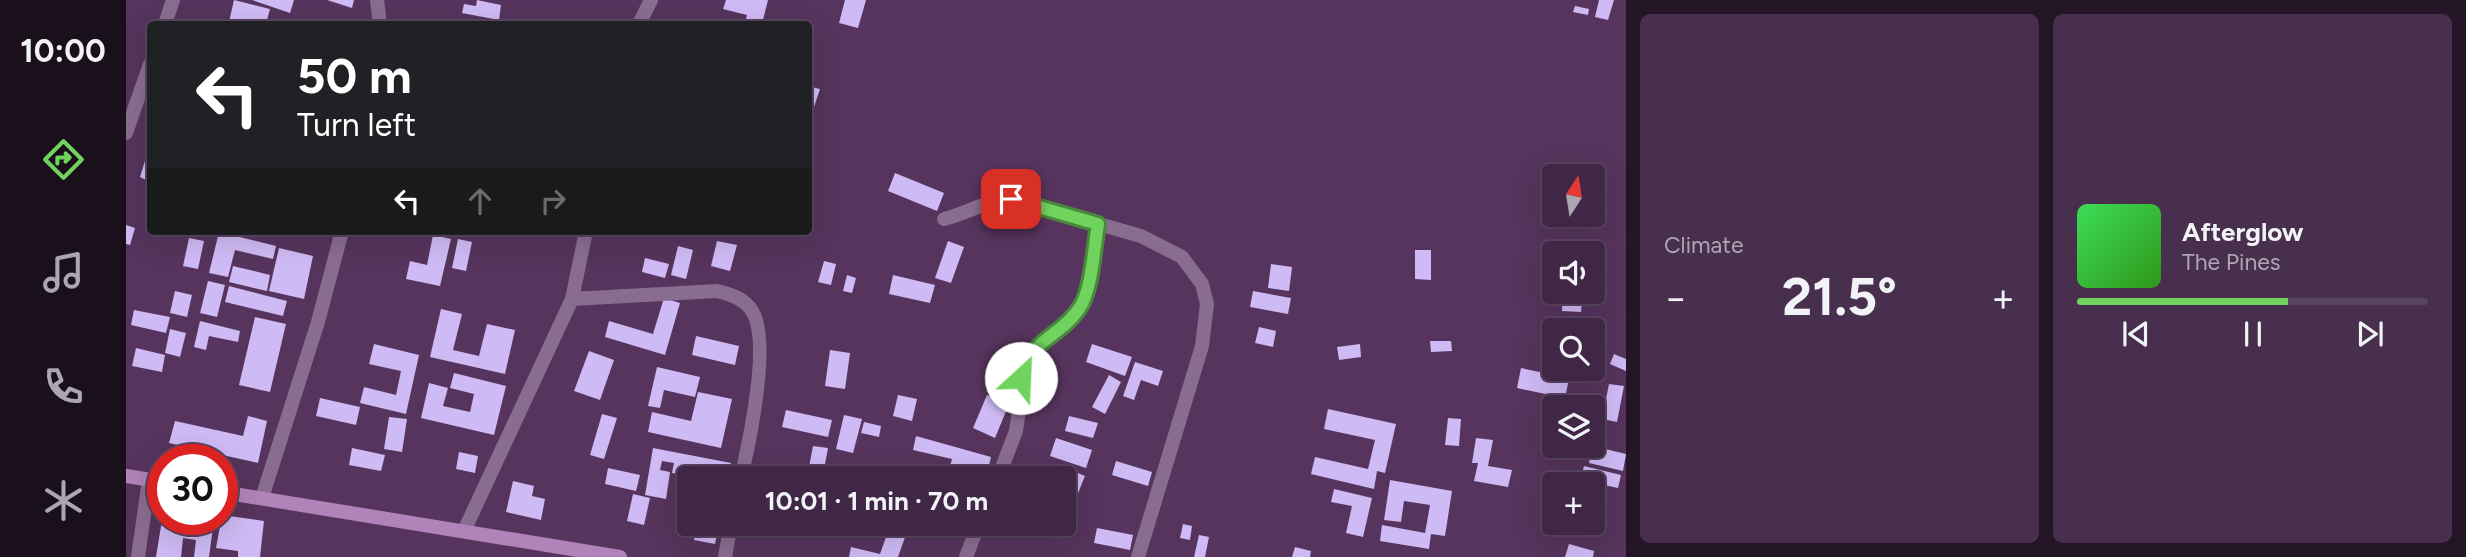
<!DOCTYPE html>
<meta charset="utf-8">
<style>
body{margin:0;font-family:Figtree,sans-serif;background:#472f4d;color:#f1f3f6;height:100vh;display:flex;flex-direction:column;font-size:26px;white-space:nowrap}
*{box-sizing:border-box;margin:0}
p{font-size:23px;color:#aea5b3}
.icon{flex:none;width:38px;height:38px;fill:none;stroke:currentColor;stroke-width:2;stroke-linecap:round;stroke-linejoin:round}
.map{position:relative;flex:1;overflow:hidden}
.drawer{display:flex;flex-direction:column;gap:14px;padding:14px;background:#231526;width:840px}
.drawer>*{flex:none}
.banner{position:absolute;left:21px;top:21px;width:665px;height:214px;border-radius:7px;box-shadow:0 7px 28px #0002,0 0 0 2px #59445f;background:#202124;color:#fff;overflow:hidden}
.needle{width:46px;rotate:12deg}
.fabs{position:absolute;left:1416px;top:164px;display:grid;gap:14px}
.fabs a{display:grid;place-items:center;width:63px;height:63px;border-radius:7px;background:#402746;box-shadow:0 7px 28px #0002,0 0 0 2px #59445f;font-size:35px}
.speed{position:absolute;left:21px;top:444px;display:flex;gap:14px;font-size:35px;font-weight:700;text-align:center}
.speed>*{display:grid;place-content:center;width:91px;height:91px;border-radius:50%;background:#402746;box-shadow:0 7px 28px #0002,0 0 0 2px #59445f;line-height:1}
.speed .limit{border:10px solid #d22;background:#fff;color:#111}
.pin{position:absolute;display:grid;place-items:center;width:60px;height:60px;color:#fff;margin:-30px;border-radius:14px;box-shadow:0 4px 10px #0006}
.me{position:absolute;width:77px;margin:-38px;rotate:25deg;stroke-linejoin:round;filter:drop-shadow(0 0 5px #0008)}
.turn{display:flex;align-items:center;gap:24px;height:147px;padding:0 35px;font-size:32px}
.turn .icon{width:91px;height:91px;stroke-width:2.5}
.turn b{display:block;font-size:49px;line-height:60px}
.lanes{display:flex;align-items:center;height:66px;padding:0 35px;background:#0003;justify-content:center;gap:35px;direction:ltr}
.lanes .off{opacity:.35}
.big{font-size:52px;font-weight:700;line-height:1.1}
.drawer .card{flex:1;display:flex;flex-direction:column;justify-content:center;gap:10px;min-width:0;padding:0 24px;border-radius:10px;background:#472f4d}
.song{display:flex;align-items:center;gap:21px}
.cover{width:84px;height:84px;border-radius:10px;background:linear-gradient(135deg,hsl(130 70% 55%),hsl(110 70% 35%))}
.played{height:7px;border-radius:4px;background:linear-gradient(90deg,#70d35e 60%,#59445f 60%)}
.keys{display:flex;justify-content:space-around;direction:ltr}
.heat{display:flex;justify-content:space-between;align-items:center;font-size:38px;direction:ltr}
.drawer .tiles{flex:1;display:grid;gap:14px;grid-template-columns:repeat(2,1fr)}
.trip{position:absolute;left:551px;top:466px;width:399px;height:70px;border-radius:7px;background:#402746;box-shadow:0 7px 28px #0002,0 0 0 2px #59445f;font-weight:700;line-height:70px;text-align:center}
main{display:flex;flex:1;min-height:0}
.dock{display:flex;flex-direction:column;width:126px;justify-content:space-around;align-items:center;background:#1a101c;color:#aea5b3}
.dock .icon{width:49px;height:49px}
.dock .on{color:#70d35e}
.dock b{font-size:32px;color:#f1f3f6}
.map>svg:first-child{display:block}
.building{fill:#cebaf4}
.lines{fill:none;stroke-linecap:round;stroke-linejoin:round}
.street{stroke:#896d8f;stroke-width:14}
.secondary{stroke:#b083b9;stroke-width:14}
.route-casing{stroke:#49893d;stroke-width:18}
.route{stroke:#70d35e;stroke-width:12}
</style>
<main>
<nav class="dock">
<b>10:00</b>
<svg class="icon on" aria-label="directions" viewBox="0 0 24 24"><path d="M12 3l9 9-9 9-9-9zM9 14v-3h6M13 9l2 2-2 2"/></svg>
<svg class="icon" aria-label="music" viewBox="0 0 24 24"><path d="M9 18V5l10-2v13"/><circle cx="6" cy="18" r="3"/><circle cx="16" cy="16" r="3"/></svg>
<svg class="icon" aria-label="phone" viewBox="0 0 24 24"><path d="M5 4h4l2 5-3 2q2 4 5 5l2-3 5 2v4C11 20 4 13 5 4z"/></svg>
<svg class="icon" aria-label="climate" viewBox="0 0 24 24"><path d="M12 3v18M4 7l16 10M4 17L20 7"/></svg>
</nav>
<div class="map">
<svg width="1500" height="557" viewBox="0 0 1500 557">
<rect width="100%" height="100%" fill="#56345d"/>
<!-- building -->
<path class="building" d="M108 0 144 9 140 24 103 22Z
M126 0H168L164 13Z
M201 0H228L226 8Z
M351 0 375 5 373 20 336 13 338 4 350 6Z
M600 0H642L636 24 619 23 621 15 597 9Z
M719 0H740L732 28 713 23Z
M1473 0H1488L1482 20 1469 17Z
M1449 6 1463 9 1462 15 1447 12Z
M682 86 694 89 683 122H682Z
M19 161 24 164V182L14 177Z
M769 173 818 193 811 211 762 191Z
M0 225 9 228 4 245 0 244Z
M93 232 150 246 147 259 109 250 102 277 83 273Z
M307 235 325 239 314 286 280 279 284 261 301 265Z
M63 238 78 241 72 269 57 266Z
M332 239 346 242 340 271 326 268Z
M591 241 611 245 604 271 585 266Z
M822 241 838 247 825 283 809 278Z
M552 246 567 250 560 279 545 275Z
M153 248 187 256 178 299 143 291Z
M1289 250H1305V280L1289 279Z
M1425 251H1428V279H1423Z
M519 258 543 264 539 278 516 272Z
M698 261 710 264 705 285 692 282Z
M1145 264 1166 267 1163 291 1142 288Z
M107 266 144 275 141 291 103 282Z
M721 275 730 278 726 293 717 291Z
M767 275 809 285 804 303 763 294Z
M82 281 99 285 91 317 74 313Z
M103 286 161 301 157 316 99 302Z
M49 291 66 295 61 317 44 313Z
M1127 291 1165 298 1162 314 1124 307Z
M1437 292H1457L1455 312 1436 311Z
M538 298 554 303 539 355 479 337 483 321 527 334Z
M315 309 336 314 327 350 353 356 361 324 389 330 379 374 304 357Z
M8 310 44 317 40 333 5 325Z
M129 317 160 324 144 392 113 385Z
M74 321 114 331 112 342 83 336 80 350 68 347Z
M1133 327 1150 331 1147 347 1129 343Z
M44 329 60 333 54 357 39 353Z
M570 336 613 346 609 365 566 355Z
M1304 341H1325L1326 351 1305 352Z
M248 344 293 355 280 414 234 403 238 387 270 395 275 371 243 364Z
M966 344 1006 357 999 376 960 362Z
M1234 344 1235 357 1213 360 1211 347Z
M10 348 39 355 36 372 6 366Z
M704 350 724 353 719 389 699 386Z
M463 351 488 360 474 400 448 391Z
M1488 354 1500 359V371L1484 364Z
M1009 362 1037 371 1032 386 1015 380 1008 400 997 396Z
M531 367 574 377 569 397 538 390 534 408 522 406Z
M1395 368 1428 375 1429 369H1445L1439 398 1391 388Z
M328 373 380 386 368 435 295 418 303 383 322 388 317 406 344 412 348 394 324 388Z
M983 375 995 382 979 414 966 407Z
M1483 384 1498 386 1491 422 1476 419Z
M572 392 606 399 595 448 522 432 526 412 565 421Z
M772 395 791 399 786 421 767 416Z
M861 395 883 404 869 438 847 428Z
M194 398 234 407 230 425 190 416Z
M1455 403 1472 406 1468 430 1466 408H1454Z
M1202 409 1270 424 1259 473 1251 471 1248 489 1185 474 1189 457 1242 469 1249 440 1198 429Z
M660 410 706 420 702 437 656 427Z
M476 414 491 418 478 459 464 455Z
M718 415 736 419 727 453 710 449Z
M122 416 141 421 132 463 43 443 49 421 117 436Z
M943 416 972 423 967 438 939 431Z
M263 417 281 419 276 452 258 449Z
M1322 418 1335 419 1333 446 1319 445Z
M738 422 755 426 753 437 735 433Z
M790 436 865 457 860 478H821L826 459 787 450Z
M930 438 966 450 960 468 924 456Z
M1350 438 1367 440 1362 466 1386 470 1382 487 1348 481 1352 463H1346Z
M687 446 702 448 697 475 682 472Z
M1467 446 1500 454 1497 471 1463 463Z
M226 448 259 455 255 471 223 465Z
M527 448 605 463 602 478H588L590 471 579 469 578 478 546 473 548 463 536 461 534 470 544 472 540 499 519 495Z
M333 452 352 456 349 473 330 469Z
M990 461 1026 472 1022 486 986 475Z
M1458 466 1495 475 1492 488 1469 483 1453 485Z
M482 468 514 475 510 491 479 484Z
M947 471 959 476 937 530 921 523H938V493Z
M1264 480 1326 491 1319 536 1305 534 1303 549 1254 541 1256 525 1299 533 1304 505 1278 501 1275 522 1258 520Z
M387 481 408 486 406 496 419 499 415 520 380 512Z
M1208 489 1246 498 1237 537 1220 533 1226 506 1205 502Z
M507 494 524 498 518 525 501 521Z
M96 515 138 521 134 557H112V551L90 548Z
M36 520H88L83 557H68L70 540 57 538 55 557H30Z
M571 523H593L589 544 568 540Z
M765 523H784L772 557H723L725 547 754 554Z
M792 523H831L827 535 807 529 806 533 798 530 799 526Z
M1057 524 1066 526 1064 540 1054 538Z
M971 528 1007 535 1004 550 968 543Z
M1073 535 1083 537 1079 557H1068Z
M1443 544 1468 551 1467 557H1439Z
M1169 547 1185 551 1184 557H1166Z"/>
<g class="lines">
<!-- street -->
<path class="street" d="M251 0 254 24
M39 24 47 0
M513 24 525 0
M0 133 24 64
M818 219C842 213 860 200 885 199L1015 236 1056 257 1076 284 1081 304 1076 346 1012 557
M446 299 591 291C603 294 615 297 624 308 647 336 623 443 615 478
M872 478 890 431 900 362 905 351 938 325 959 298 972 224
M136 498 192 322 216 231
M338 531 446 299 460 231
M12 557 23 480
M599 557 605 523
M840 557 853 523"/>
<!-- secondary -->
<path class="secondary" d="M0 476 37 482
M96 492 494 557"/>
</g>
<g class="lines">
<!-- route casing -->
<g class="route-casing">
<path id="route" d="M885 199 972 224C968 247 966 291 953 309 931 340 908 335 895 378"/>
</g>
<!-- route -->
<use href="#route" class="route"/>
</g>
</svg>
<div class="fabs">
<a><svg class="needle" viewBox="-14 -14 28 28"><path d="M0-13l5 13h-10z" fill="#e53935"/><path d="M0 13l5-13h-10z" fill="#aea5b3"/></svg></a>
<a><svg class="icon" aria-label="sound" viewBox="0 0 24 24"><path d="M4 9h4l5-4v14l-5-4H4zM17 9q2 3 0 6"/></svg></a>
<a><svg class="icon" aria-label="search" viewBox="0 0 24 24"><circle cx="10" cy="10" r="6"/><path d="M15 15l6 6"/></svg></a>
<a><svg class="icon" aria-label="layers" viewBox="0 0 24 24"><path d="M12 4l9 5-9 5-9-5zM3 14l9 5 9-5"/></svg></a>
<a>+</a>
</div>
<div class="speed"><div class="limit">30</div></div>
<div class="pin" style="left:885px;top:199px;background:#d93025"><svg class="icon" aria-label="arrive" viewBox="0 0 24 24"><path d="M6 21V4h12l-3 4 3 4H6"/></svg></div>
<svg class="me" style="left:895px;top:378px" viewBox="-20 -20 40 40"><circle r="19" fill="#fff"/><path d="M0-13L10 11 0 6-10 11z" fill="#70d35e"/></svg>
<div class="trip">10:01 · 1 min · 70 m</div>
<div class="banner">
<div class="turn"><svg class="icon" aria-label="left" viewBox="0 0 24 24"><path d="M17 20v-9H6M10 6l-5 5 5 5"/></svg><div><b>50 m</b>Turn left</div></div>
<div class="lanes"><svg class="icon" aria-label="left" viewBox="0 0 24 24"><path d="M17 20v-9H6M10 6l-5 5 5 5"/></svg><svg class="icon off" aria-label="ahead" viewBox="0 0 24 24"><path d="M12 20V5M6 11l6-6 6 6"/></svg><svg class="icon off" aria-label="right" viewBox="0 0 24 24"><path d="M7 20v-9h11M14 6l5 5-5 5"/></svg></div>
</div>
</div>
<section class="drawer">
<div class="tiles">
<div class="card"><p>Climate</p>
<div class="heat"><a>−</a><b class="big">21.5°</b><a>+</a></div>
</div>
<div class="card">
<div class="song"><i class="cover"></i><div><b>Afterglow</b><p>The Pines</p></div></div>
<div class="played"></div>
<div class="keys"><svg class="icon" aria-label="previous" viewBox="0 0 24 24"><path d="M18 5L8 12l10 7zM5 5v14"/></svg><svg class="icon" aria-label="pause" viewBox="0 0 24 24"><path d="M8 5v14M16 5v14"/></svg><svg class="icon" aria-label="next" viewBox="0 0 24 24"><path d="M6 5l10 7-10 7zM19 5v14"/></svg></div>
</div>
</div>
</section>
</main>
